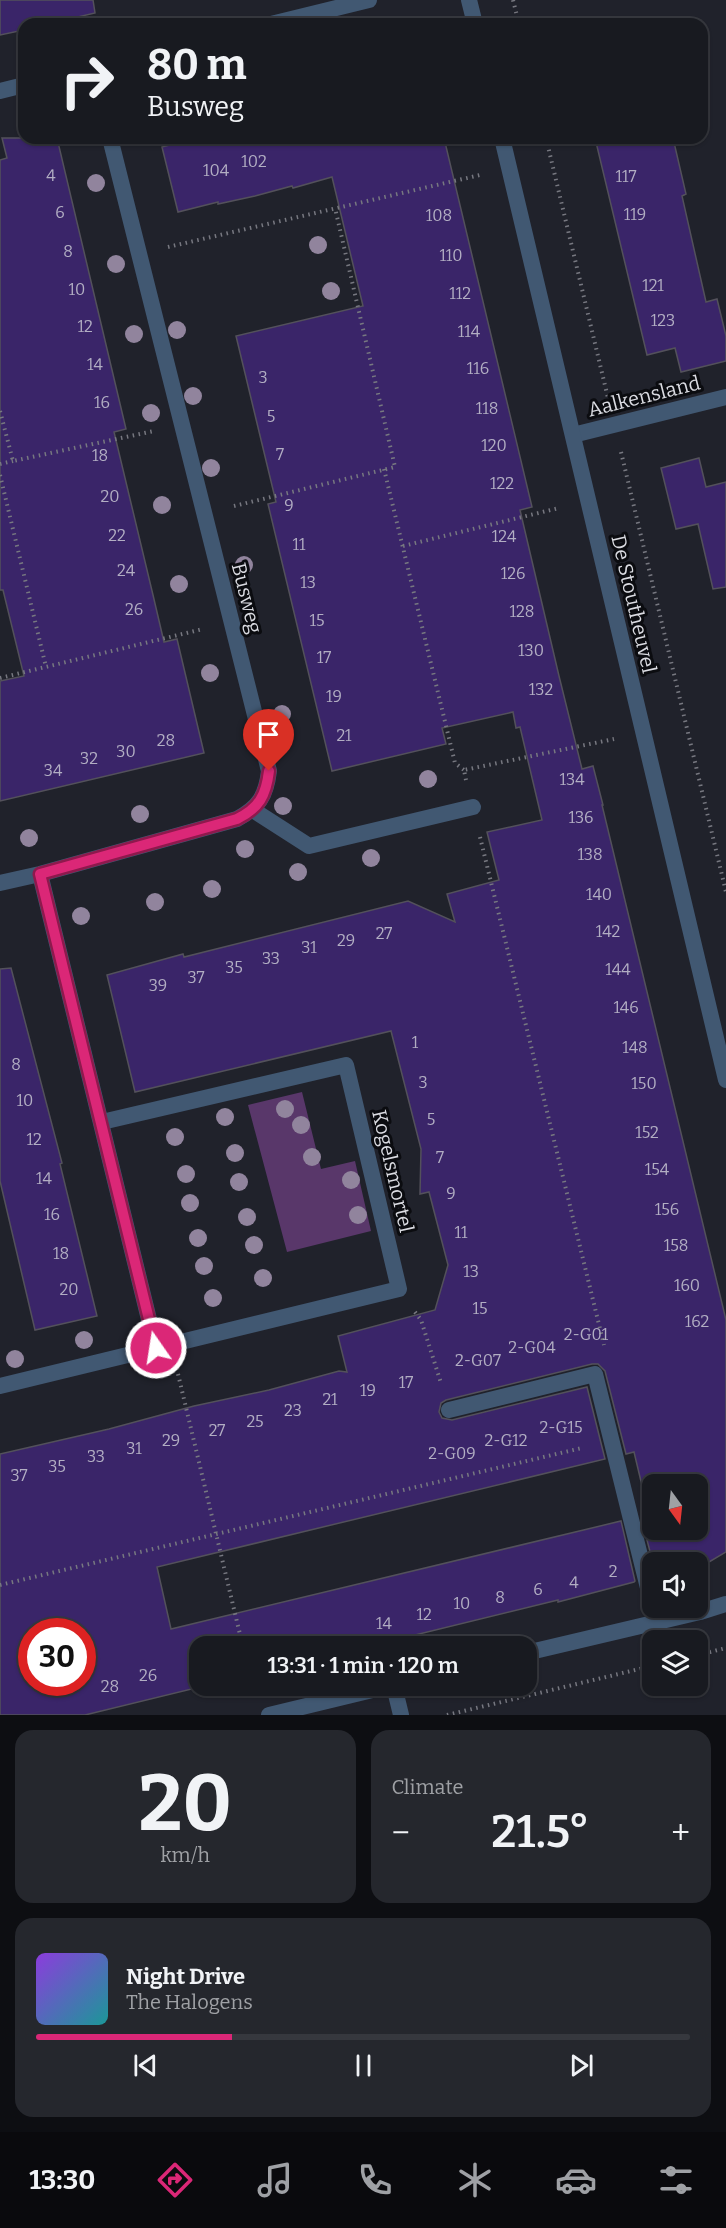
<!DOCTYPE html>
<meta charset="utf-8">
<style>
body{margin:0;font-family:Bitter,serif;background:#25272d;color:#f1f3f6;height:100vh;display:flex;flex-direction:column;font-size:22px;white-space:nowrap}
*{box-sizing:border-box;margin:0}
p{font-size:20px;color:#9fa1a5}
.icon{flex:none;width:33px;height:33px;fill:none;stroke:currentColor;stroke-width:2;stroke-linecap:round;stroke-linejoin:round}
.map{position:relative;height:1715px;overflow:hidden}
.sheet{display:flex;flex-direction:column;gap:15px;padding:15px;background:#0d0e12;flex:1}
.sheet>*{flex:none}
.hud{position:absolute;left:18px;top:18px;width:690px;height:126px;border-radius:18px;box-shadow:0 2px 4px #0004,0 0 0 2px #36383e;background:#181a20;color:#f1f3f6;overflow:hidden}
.needle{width:39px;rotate:165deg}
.tools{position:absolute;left:642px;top:1474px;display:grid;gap:12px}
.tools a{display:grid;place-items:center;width:66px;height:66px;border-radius:12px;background:#181a20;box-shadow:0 2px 4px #0004,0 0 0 2px #36383e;font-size:30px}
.speed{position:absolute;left:18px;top:1618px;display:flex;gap:12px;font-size:30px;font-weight:700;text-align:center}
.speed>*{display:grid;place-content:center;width:78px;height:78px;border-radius:50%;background:#181a20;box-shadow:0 2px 4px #0004,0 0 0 2px #36383e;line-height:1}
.speed .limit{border:9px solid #d22;background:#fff;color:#111}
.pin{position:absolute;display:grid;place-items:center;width:51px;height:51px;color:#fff;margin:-62px -26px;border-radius:50% 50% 50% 0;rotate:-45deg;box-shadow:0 0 6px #0007}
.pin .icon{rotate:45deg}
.me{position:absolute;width:66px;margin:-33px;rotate:347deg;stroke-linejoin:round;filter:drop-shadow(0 0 4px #0008)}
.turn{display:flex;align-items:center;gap:21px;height:126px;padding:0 30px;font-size:27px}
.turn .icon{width:78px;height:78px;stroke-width:2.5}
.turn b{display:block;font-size:42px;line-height:51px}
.big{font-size:45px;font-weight:600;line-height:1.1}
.sheet .tile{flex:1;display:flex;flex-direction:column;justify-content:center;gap:9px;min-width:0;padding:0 21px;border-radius:18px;background:#25272d}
.sheet .dial{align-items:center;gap:0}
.dial b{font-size:78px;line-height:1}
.song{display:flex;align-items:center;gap:18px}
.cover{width:72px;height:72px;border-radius:9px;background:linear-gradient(135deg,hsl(270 70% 55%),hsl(180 70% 35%))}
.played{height:6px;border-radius:3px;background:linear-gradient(90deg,#db2777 30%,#36383e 30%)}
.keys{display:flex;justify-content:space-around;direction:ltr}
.heat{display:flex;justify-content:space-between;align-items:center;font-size:33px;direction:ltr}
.sheet .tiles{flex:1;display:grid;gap:15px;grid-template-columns:1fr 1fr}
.tile:last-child{grid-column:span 2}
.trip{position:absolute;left:189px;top:1636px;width:348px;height:60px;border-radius:18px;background:#181a20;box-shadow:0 2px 4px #0004,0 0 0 2px #36383e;font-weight:600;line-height:60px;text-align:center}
.dock{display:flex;height:96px;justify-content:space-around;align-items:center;background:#0a0a0d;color:#9fa1a5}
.dock .icon{width:42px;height:42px}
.dock .current{color:#db2777}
.dock b{font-size:27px;color:#f1f3f6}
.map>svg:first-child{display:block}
.park{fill:#59376a}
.building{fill:#3a2569;stroke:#53515b;stroke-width:1.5;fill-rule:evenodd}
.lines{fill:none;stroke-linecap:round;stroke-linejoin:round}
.path{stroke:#777880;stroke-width:4;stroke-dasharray:1.5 4.5;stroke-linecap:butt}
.service{stroke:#415872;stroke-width:16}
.minor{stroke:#415872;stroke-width:16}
.tertiary{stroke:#415872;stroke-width:16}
.tree{fill:#91849d}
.route-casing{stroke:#8e194d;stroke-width:15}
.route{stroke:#db2777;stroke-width:10}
.labels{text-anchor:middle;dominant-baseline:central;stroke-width:6;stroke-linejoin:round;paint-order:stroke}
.number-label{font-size:16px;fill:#b2aec3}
.street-label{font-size:20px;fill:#dadbe1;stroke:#0b0c10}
</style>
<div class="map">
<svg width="726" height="1715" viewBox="0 0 726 1715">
<rect width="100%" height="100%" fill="#20222b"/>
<!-- park -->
<path class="park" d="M302 1092 321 1169 355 1161 371 1231 287 1252 248 1105Z"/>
<!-- building -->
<path class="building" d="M0 0H93L95 13 48 24H24V30L0 35Z
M2 138H57L126 429 114 432 153 595 164 642 177 639 204 753 0 801V681L24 676 3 590H0V160L7 158Z
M196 138H444L532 507 520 510 559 676 582 769 593 766 603 805H602L726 1320V1552L704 1565 698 1566V1563H653L641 1517 649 1515 634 1452 626 1454 605 1371 598 1364H592L446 1400 441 1403 439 1412 442 1418 452 1420 587 1387 605 1459 157 1567 171 1629 621 1521 635 1581 634 1582 558 1602V1600L366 1647H200V1687L85 1715H0V1454L109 1429 194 1406 269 1390 339 1371 347 1372 338 1336 435 1310 448 1265 429 1192 420 1194 421 1149 391 1031 135 1092 107 975 183 954 184 957 408 901 455 922 447 894 499 880 487 832 542 820 520 727 516 728 513 712 442 728 446 744 332 771 268 504 276 502 236 336 363 306 332 177 293 188 292 186 255 196 218 204V202L178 212 162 147ZM652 1485H698V1530H652ZM32 1632H82V1683H32Z
M595 138H673L686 194 682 196 706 302 717 299 726 336V361L681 372 675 348 647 355Z
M699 458 706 487 726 482V587L713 589 698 524 676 529 661 468Z
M11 968 62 1163 60 1164 97 1316 35 1330 0 1181V969Z"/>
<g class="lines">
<!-- path -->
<path class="path" d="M513 0 519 24
M546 138 608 398
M168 247 480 175
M0 411 13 461 154 431
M621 452 726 892
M0 464 13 461
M384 469 455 763 464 770
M0 475 46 667
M234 506 395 467 335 208
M403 546 559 508
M0 678 203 629
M466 780 464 770 614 739
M480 837 604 1345
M415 1312 421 1320 441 1383
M178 1374 243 1647
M0 1585 582 1448
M698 1655 726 1648
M447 1715 652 1666"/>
<!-- service -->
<path class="service" d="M253 810 309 846 473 807
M449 1410 595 1374 652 1604"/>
<!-- minor -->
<path class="minor" d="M271 24 369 0
M0 91 24 85
M573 435 726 397
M40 874 156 1348
M0 883 40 874 237 819C259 807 266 796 269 771L110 138
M0 1386 399 1289 346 1065 102 1122
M394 1686 401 1715"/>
<!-- tertiary -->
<path class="tertiary" d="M469 0 475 24
M502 138 726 1080
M526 1653 700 1612 726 1604
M269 1715 389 1686"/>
</g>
<!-- trees -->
<g class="tree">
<circle cx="96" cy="183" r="9"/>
<circle cx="318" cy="245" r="9"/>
<circle cx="116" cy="264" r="9"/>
<circle cx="331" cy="291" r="9"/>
<circle cx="177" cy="330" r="9"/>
<circle cx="134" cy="334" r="9"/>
<circle cx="193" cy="396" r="9"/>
<circle cx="151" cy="413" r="9"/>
<circle cx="211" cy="468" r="9"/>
<circle cx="162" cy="505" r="9"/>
<circle cx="244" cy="565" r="9"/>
<circle cx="179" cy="584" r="9"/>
<circle cx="210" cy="673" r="9"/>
<circle cx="282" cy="714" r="9"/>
<circle cx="428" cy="779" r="9"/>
<circle cx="283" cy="806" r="9"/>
<circle cx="140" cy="814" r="9"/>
<circle cx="29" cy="838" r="9"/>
<circle cx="245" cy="849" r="9"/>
<circle cx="371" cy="858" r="9"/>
<circle cx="298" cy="872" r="9"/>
<circle cx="212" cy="889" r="9"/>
<circle cx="155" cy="902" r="9"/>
<circle cx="81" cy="916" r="9"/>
<circle cx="285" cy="1109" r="9"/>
<circle cx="225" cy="1117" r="9"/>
<circle cx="301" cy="1125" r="9"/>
<circle cx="175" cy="1137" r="9"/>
<circle cx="235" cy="1153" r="9"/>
<circle cx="312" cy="1157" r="9"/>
<circle cx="186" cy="1174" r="9"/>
<circle cx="351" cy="1180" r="9"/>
<circle cx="239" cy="1182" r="9"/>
<circle cx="190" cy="1203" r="9"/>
<circle cx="358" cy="1215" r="9"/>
<circle cx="247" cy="1217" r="9"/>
<circle cx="198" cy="1238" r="9"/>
<circle cx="254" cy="1245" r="9"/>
<circle cx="204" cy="1266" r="9"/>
<circle cx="263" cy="1278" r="9"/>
<circle cx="213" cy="1298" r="9"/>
<circle cx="84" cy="1340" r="9"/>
<circle cx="15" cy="1359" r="9"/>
</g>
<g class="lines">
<!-- route casing -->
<g class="route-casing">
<path id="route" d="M156 1348 40 874 237 819C259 808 266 796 269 771"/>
</g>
<!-- route -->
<use href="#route" class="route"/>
</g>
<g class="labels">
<!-- number labels -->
<g class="number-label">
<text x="254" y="161">102</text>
<text x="216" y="170">104</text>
<text x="51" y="175">4</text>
<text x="626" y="176">117</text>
<text x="60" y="212">6</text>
<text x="635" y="214">119</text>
<text x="439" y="215">108</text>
<text x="68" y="251">8</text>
<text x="451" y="255">110</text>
<text x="653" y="285">121</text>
<text x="77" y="289">10</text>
<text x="460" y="293">112</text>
<text x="663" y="320">123</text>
<text x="85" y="326">12</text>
<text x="469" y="331">114</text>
<text x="95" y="364">14</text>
<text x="478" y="368">116</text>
<text x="263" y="377">3</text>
<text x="102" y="402">16</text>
<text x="487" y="408">118</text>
<text x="271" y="416">5</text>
<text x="494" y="445">120</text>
<text x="280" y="454">7</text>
<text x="100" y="455">18</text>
<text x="502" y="483">122</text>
<text x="110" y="496">20</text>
<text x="289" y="505">9</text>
<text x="117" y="535">22</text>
<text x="504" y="536">124</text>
<text x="299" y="544">11</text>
<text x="126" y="570">24</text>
<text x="513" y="573">126</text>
<text x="308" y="582">13</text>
<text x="134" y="609">26</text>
<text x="522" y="611">128</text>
<text x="317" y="620">15</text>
<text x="531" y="650">130</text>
<text x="324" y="657">17</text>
<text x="541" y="689">132</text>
<text x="334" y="696">19</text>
<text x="344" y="735">21</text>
<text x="166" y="740">28</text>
<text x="126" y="751">30</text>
<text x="89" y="758">32</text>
<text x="53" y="770">34</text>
<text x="572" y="779">134</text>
<text x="581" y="817">136</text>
<text x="590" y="854">138</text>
<text x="599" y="894">140</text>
<text x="608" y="931">142</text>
<text x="384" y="933">27</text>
<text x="346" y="940">29</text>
<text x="309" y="947">31</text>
<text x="271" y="958">33</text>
<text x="234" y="967">35</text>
<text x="618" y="969">144</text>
<text x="196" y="977">37</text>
<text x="158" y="985">39</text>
<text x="626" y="1007">146</text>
<text x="415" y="1042">1</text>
<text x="635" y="1047">148</text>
<text x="16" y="1064">8</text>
<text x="423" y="1082">3</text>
<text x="644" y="1083">150</text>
<text x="25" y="1100">10</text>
<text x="431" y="1119">5</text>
<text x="647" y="1132">152</text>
<text x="34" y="1139">12</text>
<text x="440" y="1157">7</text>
<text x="657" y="1169">154</text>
<text x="44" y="1178">14</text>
<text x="451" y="1193">9</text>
<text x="667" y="1209">156</text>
<text x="52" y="1214">16</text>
<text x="461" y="1232">11</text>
<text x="676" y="1245">158</text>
<text x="61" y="1253">18</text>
<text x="471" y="1271">13</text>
<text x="687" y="1285">160</text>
<text x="69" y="1289">20</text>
<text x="480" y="1308">15</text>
<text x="697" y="1321">162</text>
<text x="586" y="1334">2-G01</text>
<text x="532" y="1347">2-G04</text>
<text x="478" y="1360">2-G07</text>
<text x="406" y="1382">17</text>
<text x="368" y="1390">19</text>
<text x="330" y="1399">21</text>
<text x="293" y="1410">23</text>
<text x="255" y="1421">25</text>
<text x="561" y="1427">2-G15</text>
<text x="217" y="1430">27</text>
<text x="171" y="1440">29</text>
<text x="506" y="1440">2-G12</text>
<text x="134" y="1448">31</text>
<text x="452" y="1453">2-G09</text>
<text x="96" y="1456">33</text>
<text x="57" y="1466">35</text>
<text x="19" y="1475">37</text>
<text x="613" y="1571">2</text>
<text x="574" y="1582">4</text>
<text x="538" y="1589">6</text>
<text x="500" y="1597">8</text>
<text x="462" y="1603">10</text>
<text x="424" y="1614">12</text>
<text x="384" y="1623">14</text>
<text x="148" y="1675">26</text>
<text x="110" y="1686">28</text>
</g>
<!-- street labels -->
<g class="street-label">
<text transform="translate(644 396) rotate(-14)">Aalkensland</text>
<text transform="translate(247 598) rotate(76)">Busweg</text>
<text transform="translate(634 604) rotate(77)">De Stoutheuvel</text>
<text transform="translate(393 1171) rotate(77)">Kogelsmortel</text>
</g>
</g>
</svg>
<div class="tools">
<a><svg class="needle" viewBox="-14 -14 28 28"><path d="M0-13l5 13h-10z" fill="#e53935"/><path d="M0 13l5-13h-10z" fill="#9fa1a5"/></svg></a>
<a><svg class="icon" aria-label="sound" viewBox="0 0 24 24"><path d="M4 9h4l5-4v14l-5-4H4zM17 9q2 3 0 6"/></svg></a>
<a><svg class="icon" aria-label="layers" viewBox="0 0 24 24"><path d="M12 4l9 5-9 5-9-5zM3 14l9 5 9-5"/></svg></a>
</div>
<div class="speed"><div class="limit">30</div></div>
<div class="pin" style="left:269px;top:771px;background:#d93025"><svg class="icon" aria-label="arrive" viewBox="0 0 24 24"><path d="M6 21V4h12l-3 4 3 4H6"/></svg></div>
<svg class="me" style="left:156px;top:1348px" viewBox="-20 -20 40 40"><circle r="17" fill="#db2777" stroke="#fff" stroke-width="3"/><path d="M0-11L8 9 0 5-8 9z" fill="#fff"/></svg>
<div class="trip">13:31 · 1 min · 120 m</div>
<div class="hud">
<div class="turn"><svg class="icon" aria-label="right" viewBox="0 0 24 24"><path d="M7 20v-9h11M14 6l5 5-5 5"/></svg><div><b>80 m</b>Busweg</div></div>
</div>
</div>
<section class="sheet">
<div class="tiles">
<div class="tile dial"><b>20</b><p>km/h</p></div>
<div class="tile"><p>Climate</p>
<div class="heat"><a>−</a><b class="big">21.5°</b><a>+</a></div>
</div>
<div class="tile">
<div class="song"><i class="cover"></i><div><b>Night Drive</b><p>The Halogens</p></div></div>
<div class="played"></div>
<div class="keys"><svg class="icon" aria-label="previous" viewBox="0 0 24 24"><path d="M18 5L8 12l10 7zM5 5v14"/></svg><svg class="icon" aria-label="pause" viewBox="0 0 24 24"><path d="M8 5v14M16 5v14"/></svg><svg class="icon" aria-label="next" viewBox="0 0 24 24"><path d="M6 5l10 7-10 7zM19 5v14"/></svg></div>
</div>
</div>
</section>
<nav class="dock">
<b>13:30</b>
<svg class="icon current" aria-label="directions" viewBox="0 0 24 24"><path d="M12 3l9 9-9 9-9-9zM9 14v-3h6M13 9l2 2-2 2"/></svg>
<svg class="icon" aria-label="music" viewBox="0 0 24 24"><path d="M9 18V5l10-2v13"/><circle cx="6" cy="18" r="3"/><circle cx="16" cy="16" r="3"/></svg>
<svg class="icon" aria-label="phone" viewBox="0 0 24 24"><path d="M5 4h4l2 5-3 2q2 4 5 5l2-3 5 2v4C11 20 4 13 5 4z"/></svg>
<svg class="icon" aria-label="climate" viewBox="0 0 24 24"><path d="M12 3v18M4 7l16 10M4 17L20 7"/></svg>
<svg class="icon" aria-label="car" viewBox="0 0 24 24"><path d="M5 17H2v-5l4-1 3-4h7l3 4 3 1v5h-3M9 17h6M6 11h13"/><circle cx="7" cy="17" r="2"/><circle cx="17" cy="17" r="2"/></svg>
<svg class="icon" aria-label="filters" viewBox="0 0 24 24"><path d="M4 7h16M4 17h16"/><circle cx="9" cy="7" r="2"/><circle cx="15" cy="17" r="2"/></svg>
</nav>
